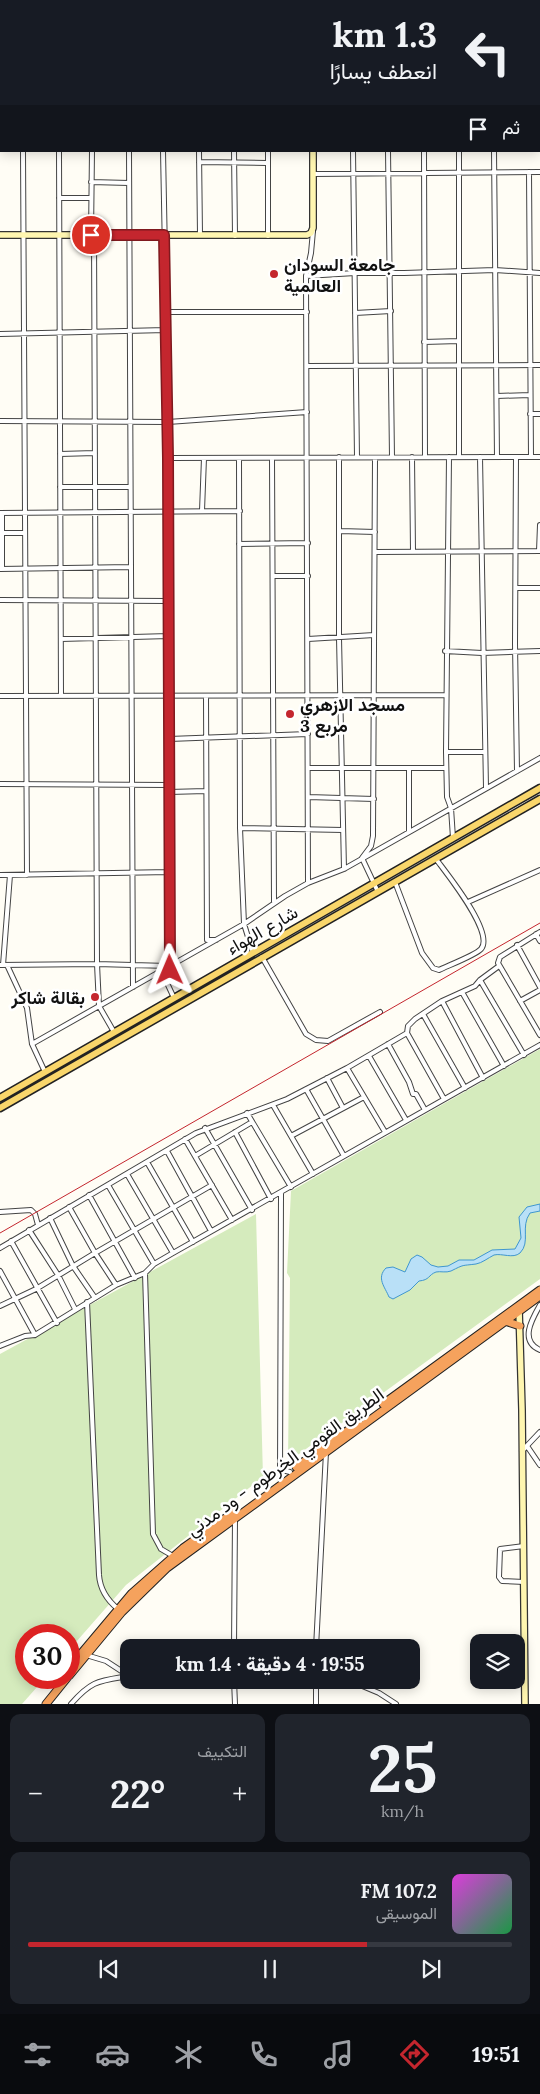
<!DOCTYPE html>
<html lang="ar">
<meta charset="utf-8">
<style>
body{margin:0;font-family:Lora,Vazirmatn,serif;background:#20242c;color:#f1f3f6;direction:rtl;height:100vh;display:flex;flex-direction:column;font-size:19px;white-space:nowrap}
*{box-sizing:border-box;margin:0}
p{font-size:16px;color:#9ea1a6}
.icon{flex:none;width:28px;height:28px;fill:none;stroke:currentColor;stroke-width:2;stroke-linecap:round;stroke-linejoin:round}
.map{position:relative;height:1704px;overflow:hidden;direction:ltr}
.sheet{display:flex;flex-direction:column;gap:10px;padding:10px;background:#0d0f14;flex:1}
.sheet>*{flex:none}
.guide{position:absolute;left:0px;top:0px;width:540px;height:152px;box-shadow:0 2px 12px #0003;direction:rtl;background:#171b24;color:#f1f3f6;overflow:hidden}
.controls{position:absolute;left:470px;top:1634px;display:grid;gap:10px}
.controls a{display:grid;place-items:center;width:55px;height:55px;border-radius:10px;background:#171b24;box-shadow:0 2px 12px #0003;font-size:25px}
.speed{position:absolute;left:15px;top:1624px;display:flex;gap:10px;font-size:25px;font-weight:700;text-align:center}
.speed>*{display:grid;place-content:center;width:65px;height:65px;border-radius:50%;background:#171b24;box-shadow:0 2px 12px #0003;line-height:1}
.speed .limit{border:8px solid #d22;background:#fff;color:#111}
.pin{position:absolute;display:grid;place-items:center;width:42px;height:42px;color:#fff;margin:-21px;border:2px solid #fff;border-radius:50%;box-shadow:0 1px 5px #0007}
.me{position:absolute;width:55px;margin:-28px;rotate:359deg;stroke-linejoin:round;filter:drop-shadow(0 0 4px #0008)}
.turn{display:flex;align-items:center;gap:18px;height:105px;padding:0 20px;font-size:22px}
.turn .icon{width:65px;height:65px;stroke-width:2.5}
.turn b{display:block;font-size:35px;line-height:42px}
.then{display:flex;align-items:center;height:48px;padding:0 20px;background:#0003;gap:10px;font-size:19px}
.big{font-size:38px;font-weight:800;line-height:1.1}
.sheet .card{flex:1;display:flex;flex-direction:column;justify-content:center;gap:8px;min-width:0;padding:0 18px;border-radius:10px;background:#20242c}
.sheet .dial{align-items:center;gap:0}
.dial b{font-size:65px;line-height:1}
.song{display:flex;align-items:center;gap:15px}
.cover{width:60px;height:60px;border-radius:8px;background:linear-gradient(135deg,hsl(300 70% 55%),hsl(140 70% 35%))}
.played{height:5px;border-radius:2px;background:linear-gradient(90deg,#c4262e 70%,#363941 70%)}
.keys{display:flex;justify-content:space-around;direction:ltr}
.heat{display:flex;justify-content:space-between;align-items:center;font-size:28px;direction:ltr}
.sheet .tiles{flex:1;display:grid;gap:10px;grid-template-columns:1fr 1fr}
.card:last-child{grid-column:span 2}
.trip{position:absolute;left:120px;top:1639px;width:300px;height:50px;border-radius:10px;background:#171b24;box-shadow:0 2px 12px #0003;font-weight:800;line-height:50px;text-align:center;direction:rtl}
.tab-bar{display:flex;height:80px;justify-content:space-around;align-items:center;background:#090b0e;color:#9ea1a6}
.tab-bar .icon{width:35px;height:35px}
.tab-bar .active{color:#c4262e}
.tab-bar b{font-size:22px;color:#f1f3f6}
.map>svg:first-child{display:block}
.green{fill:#d5ebbd}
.water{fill:#b9e0f7;stroke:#3f96cf}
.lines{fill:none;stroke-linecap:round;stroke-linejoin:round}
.street-casing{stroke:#444;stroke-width:6}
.secondary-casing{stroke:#333;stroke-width:8}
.primary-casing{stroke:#222;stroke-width:9}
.highway-casing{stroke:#222;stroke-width:9}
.street{stroke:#fff;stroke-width:4}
.secondary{stroke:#fff6b0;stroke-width:5.5}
.primary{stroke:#f9d66b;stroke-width:6}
.highway{stroke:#f5a25d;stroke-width:7}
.rail{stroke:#c4262e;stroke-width:1}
.route-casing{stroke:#7f191e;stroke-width:12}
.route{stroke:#c4262e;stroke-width:9}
.poi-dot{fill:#c4262e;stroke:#fff;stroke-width:2}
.labels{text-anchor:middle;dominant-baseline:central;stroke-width:5;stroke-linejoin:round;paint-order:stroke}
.poi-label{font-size:18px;font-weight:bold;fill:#111;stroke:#fff;text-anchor:start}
.street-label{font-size:18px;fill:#111;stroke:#fff}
</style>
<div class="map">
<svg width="540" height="1704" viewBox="0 0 540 1704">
<rect width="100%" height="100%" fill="#fffdf5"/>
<!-- green -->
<path class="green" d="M540 1049V1279L288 1462 290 1278 287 1273 291 1191Z
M256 1214 263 1477 126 1585 69 1650V1635H26V1678H45L22 1704H0V1354Z"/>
<!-- water -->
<path class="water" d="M540 1204V1211L530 1213C520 1227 531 1242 520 1253 513 1259 502 1253 494 1255 488 1258 482 1263 476 1264 461 1266 465 1264 451 1271 446 1273 440 1271 436 1272 428 1275 430 1280 419 1281L410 1290 393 1299 389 1297C385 1287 376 1278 386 1268L393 1267 405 1272 411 1259 417 1255 422 1257 431 1265 438 1267 448 1266 459 1260H474L492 1250 515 1249 521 1238 519 1217 527 1207Z"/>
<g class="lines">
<!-- street casing -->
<g class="street-casing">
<path id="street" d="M22 0V1
M127 0V1
M163 0V1
M198 0V1
M232 0V1
M266 0V1
M352 0V1
M388 0V1
M423 0V1
M459 0V1
M493 0V1
M529 0V1
M54 1V0
M92 1V0
M539 31H540
M0 61H1
M539 71H540
M23 151 27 875
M59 151 61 696
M129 151 133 987
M163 151 169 458 170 963 167 983 174 998
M199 151 200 235
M234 151 235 236
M268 151V236
M353 151 357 457
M388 151 392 457
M424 151 425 457
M494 151 497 457
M199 162 267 163
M529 172 531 457
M313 174 540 172
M91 182 129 183
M59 198H91
M91 235 92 151
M94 235 97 964 99 1006 114 1032
M306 276 355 273H404L495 270 540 273
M165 312H307
M355 313 391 311
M0 334 166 330
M424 342 459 341
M307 366 540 365
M497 396 530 395
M530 414H540
M0 421 168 422 307 412
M60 454 95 453
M339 457V638L344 869
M412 457 413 551
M449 457 446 752 447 797 451 808 453 838
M459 457V151
M480 457 486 788
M516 457 515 644 517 771
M169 458 540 457
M239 458 240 828 244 924 253 953
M272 458 274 902
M375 458 373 836 371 846 362 858 378 892
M60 487H130
M202 511 204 458
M0 513 240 511
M2 513V569
M340 531 375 532
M2 533H25
M239 544 308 543
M539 551 540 525
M375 552 540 551
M0 569 131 567
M274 576H308
M516 588H540
M0 600 168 601
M61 639 169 636
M308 639 374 635
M445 651 482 653 540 651
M0 696 445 695
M206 696 207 940H216
M169 739 308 734
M446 752H485
M308 768H446
M0 784 169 785
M169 792 206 791
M308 797 374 799
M240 828 343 830
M409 831V768
M0 875 170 872
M395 882 422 953 433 968 439 970C447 966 476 955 481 949 495 933 447 874 436 859
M308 883 306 276 311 253 313 231
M468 902 540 870
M540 932 500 957 498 963 540 1035
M536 934 540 941
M517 945 540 987
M262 957 306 1034 316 1040 328 1041 380 1012
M0 965 97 964 168 966
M3 965 10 875
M7 965 27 1008 32 1044 45 1072
M480 980 524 1055
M462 992 504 1066
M442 1001 483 1078
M520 1001 540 990
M423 1014 465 1088
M32 1044 244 924 285 896 308 883 344 869 540 758
M388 1044 409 1082 413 1094H416L425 1110
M369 1056 406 1120
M347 1068 385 1132
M327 1078 343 1108
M306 1089 344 1156
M444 1099 407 1033 408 1026 415 1019 442 1001 475 986 480 980 499 966
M273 1105 313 1174
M247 1113 291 1187
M205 1128 252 1210
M235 1132 271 1199
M291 1136 364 1097
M185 1139 232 1220
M167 1151 211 1231
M195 1156 252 1122
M147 1162 193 1242
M127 1174 173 1253
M108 1185 154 1264
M89 1195 135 1278
M69 1207 95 1253 116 1285
M0 1212 31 1210 35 1214 38 1225
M50 1218 73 1266 95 1298
M29 1230 58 1275 75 1309
M11 1241 57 1323
M0 1248 196 1133 287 1099 347 1068 407 1033
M0 1271 35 1335
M145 1273 153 1534 161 1549 173 1556
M87 1302 99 1575C100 1589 107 1600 118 1609
M540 1305C532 1319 519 1341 540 1350
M0 1306 36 1289 95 1253 212 1185
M0 1346 25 1336 35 1335 116 1285 145 1273 154 1264 173 1253 540 1045
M527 1446 540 1465
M522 1451 540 1432
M281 1465 286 1471 290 1472
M280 1478 281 1193
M524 1546 500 1549 499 1577 502 1581 524 1582
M234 1648 235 1518
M316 1648 326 1452
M86 1655 106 1661 129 1676
M234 1680 235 1704
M348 1680 379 1693 396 1704
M71 1704C92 1680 99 1681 129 1676
M316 1704V1680"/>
</g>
<!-- secondary casing -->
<g class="secondary-casing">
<path id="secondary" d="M311 1V0
M0 235H307L311 233 313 228V151
M519 1309 522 1410 525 1704"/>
</g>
<!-- primary casing -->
<g class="primary-casing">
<path id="primary" d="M0 1098 540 788
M0 1108 540 799"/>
</g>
<!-- highway casing -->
<g class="highway-casing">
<path id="highway" d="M505 1321 520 1326
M383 1404 540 1290
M296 1467 358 1423
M69 1668 132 1593 183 1548 234 1512
M69 1676 122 1612 167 1568 540 1296
M46 1704 67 1678"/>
</g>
<!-- street -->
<use href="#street" class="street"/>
<!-- secondary -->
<use href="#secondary" class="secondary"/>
<!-- primary -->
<use href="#primary" class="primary"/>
<!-- highway -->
<use href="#highway" class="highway"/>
<!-- rail -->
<path class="rail" d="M0 1233 540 923"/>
</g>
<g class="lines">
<!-- route casing -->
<g class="route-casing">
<path id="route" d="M91 235H164L168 458 170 970"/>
</g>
<!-- route -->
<use href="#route" class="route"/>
</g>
<!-- markers -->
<g class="poi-dot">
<circle cx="274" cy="274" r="5"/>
<circle cx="290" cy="714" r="5"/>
<circle cx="95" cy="997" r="5"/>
</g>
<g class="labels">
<!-- poi labels -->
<g class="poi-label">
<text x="284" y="264">جامعة السودان<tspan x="284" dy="21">العالمية</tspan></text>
<text x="300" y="704">مسجد الازهري<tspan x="300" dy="21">مربع 3</tspan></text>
<text x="85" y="997" text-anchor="end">بقالة شاكر</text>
</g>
<!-- street labels -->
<g class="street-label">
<text transform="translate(262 930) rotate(-30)">شارع الهواء</text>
<text transform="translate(285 1462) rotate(-36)">الطريق القومي الخرطوم - ود مدني</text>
</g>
</g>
</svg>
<div class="controls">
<a><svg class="icon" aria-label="layers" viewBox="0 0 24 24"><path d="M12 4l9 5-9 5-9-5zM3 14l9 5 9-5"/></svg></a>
</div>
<div class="speed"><div class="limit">30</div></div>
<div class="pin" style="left:91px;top:235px;background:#d93025"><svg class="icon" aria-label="arrive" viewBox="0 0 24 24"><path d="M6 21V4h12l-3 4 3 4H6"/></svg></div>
<svg class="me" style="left:170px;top:970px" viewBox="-20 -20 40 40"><path d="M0-17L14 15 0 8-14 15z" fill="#c4262e" stroke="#fff" stroke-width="4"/></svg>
<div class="trip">19:55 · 4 دقيقة · 1.4 km</div>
<div class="guide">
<div class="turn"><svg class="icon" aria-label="left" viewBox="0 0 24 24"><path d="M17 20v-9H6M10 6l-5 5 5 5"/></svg><div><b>1.3 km</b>انعطف يسارًا</div></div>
<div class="then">ثم<svg class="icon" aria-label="arrive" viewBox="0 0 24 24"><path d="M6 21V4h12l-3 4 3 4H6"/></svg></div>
</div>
</div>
<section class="sheet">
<div class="tiles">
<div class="card dial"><b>25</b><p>km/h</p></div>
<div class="card"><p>التكييف</p>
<div class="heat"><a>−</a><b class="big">22°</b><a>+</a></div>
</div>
<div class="card">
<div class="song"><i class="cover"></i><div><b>107.2 FM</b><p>الموسيقى</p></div></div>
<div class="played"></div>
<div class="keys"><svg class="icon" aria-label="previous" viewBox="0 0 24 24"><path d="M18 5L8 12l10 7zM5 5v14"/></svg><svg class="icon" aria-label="pause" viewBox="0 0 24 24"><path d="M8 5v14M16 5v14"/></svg><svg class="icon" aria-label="next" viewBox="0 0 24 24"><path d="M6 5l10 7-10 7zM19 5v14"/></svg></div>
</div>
</div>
</section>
<nav class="tab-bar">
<b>19:51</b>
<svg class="icon active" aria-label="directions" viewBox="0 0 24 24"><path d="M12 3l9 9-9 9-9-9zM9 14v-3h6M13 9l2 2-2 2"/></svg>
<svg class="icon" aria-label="music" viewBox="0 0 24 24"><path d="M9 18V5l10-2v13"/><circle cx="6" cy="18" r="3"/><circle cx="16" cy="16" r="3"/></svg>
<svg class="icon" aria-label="phone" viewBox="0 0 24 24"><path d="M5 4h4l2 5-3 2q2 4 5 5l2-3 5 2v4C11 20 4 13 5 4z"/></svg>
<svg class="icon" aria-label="climate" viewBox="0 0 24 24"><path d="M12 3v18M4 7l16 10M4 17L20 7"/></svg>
<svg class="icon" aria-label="car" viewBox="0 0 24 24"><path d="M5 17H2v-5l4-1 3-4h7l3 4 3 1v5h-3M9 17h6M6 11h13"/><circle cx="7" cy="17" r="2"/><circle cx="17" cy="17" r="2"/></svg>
<svg class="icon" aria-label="filters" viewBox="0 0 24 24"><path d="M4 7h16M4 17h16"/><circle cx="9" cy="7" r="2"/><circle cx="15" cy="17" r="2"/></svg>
</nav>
